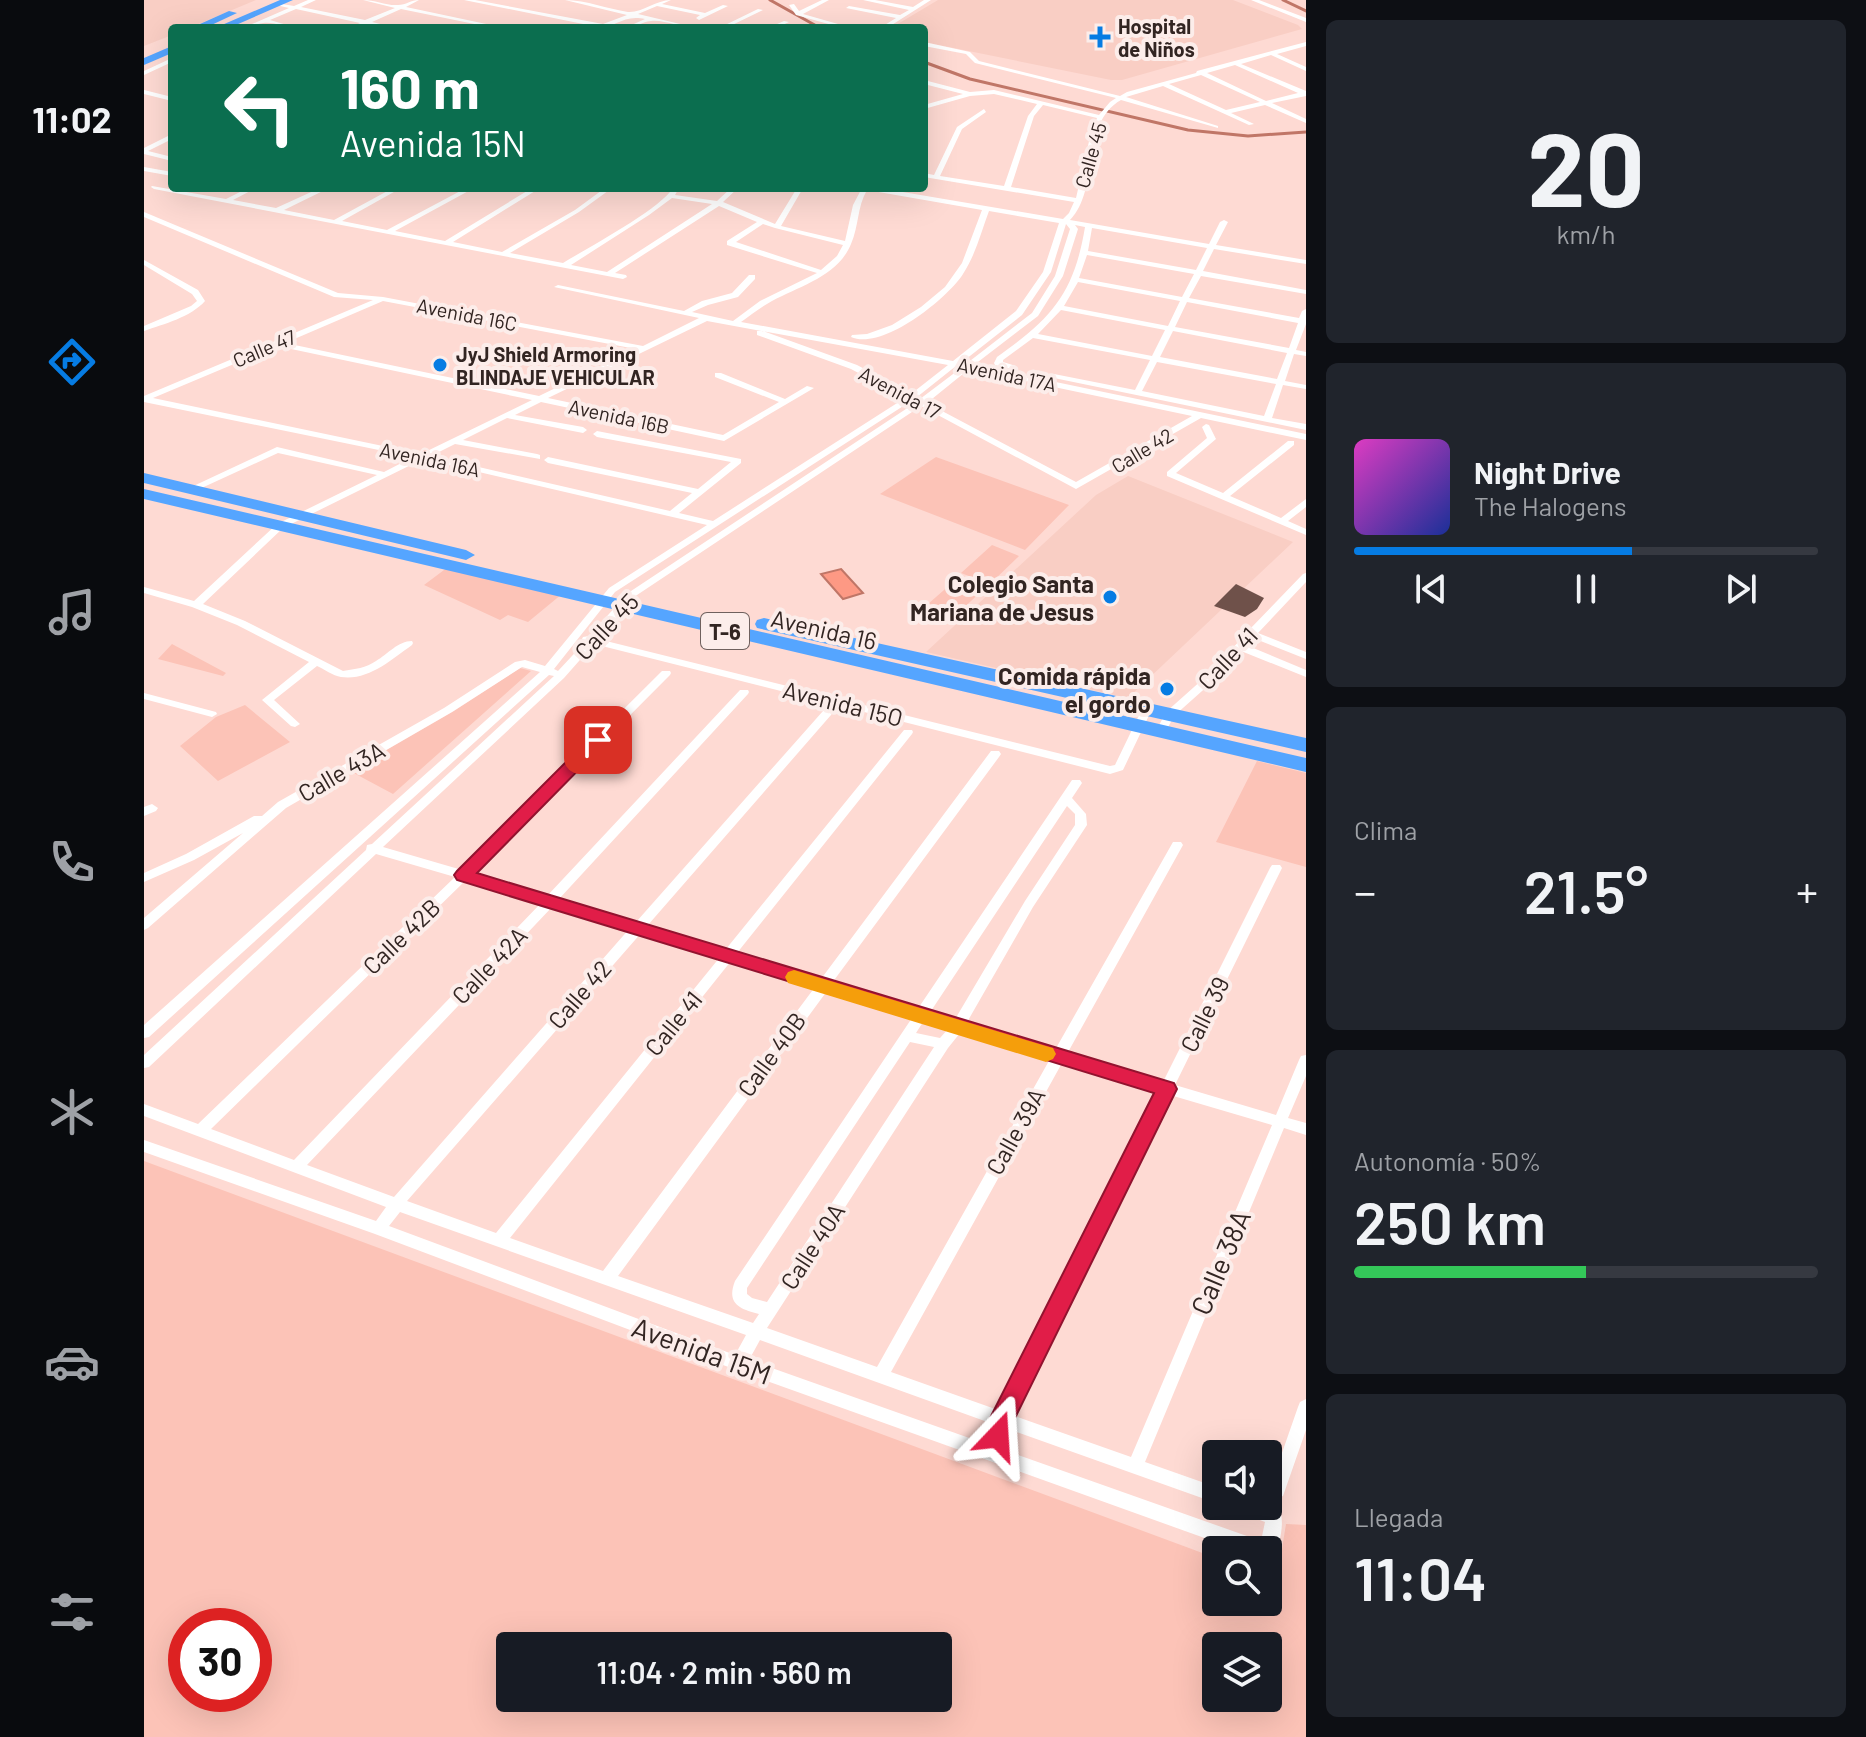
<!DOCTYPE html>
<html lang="es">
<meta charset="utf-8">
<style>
body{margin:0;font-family:Barlow,sans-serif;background:#20242c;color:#f1f3f6;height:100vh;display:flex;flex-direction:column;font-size:30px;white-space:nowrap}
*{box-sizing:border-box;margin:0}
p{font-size:26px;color:#9ea1a6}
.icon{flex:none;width:44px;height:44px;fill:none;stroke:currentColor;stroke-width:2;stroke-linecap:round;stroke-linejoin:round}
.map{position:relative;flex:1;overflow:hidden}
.side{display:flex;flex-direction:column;gap:20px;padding:20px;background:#0d0f14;width:560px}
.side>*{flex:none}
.banner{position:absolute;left:24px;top:24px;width:760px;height:168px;border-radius:8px;box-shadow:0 8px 32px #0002;background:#0b6e4f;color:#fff;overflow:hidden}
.controls{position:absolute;left:1058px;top:1440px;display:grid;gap:16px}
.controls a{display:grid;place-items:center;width:80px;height:80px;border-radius:8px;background:#171b24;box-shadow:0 8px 32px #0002;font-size:40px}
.speed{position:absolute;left:24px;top:1608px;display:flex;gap:16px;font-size:40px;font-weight:700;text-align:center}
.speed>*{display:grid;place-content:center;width:104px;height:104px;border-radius:50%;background:#171b24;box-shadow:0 8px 32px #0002;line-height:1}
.speed .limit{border:12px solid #d22;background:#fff;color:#111}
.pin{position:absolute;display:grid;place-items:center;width:68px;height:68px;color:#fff;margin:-34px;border-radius:16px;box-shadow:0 4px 12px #0006}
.me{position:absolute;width:88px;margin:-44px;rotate:20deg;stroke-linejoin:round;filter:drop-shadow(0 0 6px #0008)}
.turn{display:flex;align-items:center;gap:28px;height:168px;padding:0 40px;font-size:36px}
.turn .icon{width:104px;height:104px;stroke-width:2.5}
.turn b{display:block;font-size:56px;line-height:68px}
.big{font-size:60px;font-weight:600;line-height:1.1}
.side .widget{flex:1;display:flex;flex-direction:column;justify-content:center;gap:12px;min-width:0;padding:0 28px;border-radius:12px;background:#20242c}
.side .dial{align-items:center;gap:0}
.dial b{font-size:104px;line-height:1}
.song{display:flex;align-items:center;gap:24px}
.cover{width:96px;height:96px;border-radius:12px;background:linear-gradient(135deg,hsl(310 70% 55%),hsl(230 70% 35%))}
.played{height:8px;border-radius:4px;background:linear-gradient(90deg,#067ce3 60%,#363941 60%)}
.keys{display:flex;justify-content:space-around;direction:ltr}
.heat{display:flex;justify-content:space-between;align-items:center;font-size:44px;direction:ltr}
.charge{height:12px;border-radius:6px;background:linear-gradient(90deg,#34c759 50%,#363941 0)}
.trip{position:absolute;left:352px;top:1632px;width:456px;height:80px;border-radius:8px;background:#171b24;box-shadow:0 8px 32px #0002;font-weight:600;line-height:80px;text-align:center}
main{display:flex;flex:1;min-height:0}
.dock{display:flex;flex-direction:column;width:144px;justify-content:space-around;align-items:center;background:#090b0e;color:#9ea1a6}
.dock .icon{width:56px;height:56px}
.dock .active{color:#067ce3}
.dock b{font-size:36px;color:#f1f3f6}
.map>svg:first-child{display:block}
.built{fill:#f9cec4}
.green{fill:#fcc3b7;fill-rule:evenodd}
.water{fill:#fd9984;stroke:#c07667;stroke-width:2}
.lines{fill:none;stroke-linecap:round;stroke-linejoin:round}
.stream{stroke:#c07667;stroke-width:3}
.building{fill:#6f514a}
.street{fill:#fff;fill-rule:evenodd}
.highway{fill:#55a5ff;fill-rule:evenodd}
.route{fill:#e11d48;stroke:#92132f;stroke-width:2}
.slow{fill:#f59e0b}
.poi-dot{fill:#067ce3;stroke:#fcedea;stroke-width:3}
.labels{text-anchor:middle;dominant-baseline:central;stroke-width:8;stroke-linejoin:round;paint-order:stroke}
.far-poi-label{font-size:20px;font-weight:bold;fill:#322522;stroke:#fcedea;text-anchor:start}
.far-street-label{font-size:20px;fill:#322522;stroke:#fcedea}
.shield{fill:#fcedea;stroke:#6f615e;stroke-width:2}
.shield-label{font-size:22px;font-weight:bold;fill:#322522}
.poi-label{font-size:24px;font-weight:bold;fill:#322522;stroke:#fcedea;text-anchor:end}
.street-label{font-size:24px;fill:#322522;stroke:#fcedea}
.near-street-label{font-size:28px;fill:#322522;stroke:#fcedea}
</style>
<main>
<nav class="dock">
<b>11:02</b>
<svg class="icon active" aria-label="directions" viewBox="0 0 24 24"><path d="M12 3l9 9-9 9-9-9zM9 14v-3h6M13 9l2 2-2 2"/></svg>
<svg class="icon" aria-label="music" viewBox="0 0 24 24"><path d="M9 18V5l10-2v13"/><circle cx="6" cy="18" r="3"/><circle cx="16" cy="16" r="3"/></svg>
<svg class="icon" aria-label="phone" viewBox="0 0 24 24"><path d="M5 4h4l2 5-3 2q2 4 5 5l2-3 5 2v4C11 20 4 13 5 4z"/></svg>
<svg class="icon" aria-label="climate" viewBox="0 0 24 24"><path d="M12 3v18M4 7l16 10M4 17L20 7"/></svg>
<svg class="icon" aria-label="car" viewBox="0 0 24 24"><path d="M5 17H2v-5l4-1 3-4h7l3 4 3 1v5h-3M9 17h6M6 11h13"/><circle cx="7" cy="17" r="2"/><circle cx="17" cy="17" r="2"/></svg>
<svg class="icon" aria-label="filters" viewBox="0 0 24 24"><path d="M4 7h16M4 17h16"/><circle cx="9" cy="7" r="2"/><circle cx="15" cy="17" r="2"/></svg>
</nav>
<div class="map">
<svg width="1162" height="1737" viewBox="0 0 1162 1737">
<rect width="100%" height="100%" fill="#fedad3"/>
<!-- built -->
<path class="built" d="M0 0H112L45 28H28V35L0 46Z
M794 0H1089L1154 25 1158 29 978 80H967L780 42V28H747Z
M984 476 1149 542 984 698 782 652 952 495Z"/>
<!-- green -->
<path class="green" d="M792 457 925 505 881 550 736 494Z
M848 545 875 556 846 584 817 573Z
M304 567 418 594 384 622 364 615 356 620 280 585Z
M816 576 843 586 811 616 784 604Z
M28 644 82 673 79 676 14 659Z
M376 668 387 671 249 794 206 771 310 711Z
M101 705 146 742 74 781 36 746 72 717Z
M1113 761 1162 773V867L1072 842Z
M0 1161 1072 1558V1602H1124V1577L1133 1580 1142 1524 1162 1525V1737H0ZM42 1626H110V1694H42ZM366 1646H794V1698H366ZM1072 1646H1124V1698H1072Z"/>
<!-- water -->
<path class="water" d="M697 569 719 593 699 599 677 574Z"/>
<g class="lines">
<!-- stream -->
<path class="stream" d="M626 0 676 28
M1139 0 1162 11
M780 62 826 79 1044 130 1104 136 1162 132"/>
</g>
<!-- building -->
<path class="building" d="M1092 584 1120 598 1113 609 1101 617 1070 606Z"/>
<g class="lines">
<!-- street -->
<path class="street" d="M164 0H172L157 7 221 20 251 8 219 0C231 0 243 6 254 5 262 5 267 0 275 0L262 7 361 28H350L257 9 228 22 253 28 223 24 214 28H206L216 23 152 9 126 20 153 28C142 28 129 21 119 23 111 24 107 28 99 28L145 8 132 5V3L150 6Z
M320 0H331L459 24 483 15 421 0C443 0 463 9 484 12 498 13 512 0 527 0L518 4 561 13 579 5 584 6 555 20 552 18 556 15 513 6 494 14 553 28C539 28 518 19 507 21 497 22 491 28 481 28L501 19C479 14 472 28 452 28L454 27Z
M678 0H685L659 14 708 28H699L652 15 645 5 650 4 655 11Z
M719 0H731L769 7 780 0H787L743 28H736L752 18 702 8 705 6 756 15 765 10Z
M1107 0H1115L1162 18V22Z
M614 9 619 10 582 28H575Z
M640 21 645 22 632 28H624Z
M780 42 826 52 835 61 976 96 983 92 1052 73 1053 71 1162 42V46L1133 54 1162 67V71L1127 55 1097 64 1162 91V96L1128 103 1162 119V123L1121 105 1087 113 1110 124 1105 125 1019 86 982 97 1074 126V128L977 100C935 124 957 188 926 220L1065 244 1076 222 1080 220 1084 222 1072 245 1162 260V264L1070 249 1059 271 1162 290V294L1057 276 1045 298 1155 318 1158 311 1162 309V324L1152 350 1162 352V356L1150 354 1141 381 1162 385V389L1139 385 1128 418 1162 424V430L910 378 906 376 910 374 991 390 1006 360 889 338 859 360V362L872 366V370L851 365 850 363 853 357C907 319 930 294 941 227L931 225 934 229 919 276 894 316 830 365 1162 434V440L1057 418 932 489 777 406 490 597 454 639 966 766 971 765 999 707H1007L1008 709 979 770 966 774 450 644 420 678 239 847 318 870 518 671H526L527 673 526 675 329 873 404 895 596 690H604L605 692 604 694 415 899 493 921 679 711H687L688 713 687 715 504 925 582 949 760 730H768L769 732 768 734 593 953 677 979 847 751H855L857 754 855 757 688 983 773 1010 928 780H936L938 783 928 798 942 814 943 825 889 907 822 1024 911 1050 1029 842H1037L1039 845 923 1054 1019 1082 1126 868 1128 865H1136L1138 868 1031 1085 1132 1115 1155 1060 1157 1056 1162 1055V1076L1144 1118 1162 1123V1135L1140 1128 1001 1462 1072 1487V1503L864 1429 860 1450 1117 1541 1121 1522 1095 1512 1093 1506H1123L1136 1511C1141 1524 1135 1546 1130 1558L1124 1561V1550H1094L595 1371 231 1234 0 1152V1140L232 1221 242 1207 0 1116V1104L54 1124 311 877 232 854 5 1067 0 1068V1055L222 850 223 845 228 844 410 676 405 675 5 1037 0 1038V1025L396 672 378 667 308 712 142 808 4 928 0 930V918L99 833 50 860 0 882V873L42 854 110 816H118L134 802 300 708 371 662 381 660 401 666 465 588 563 525 279 459 139 528 59 604 101 621 199 671C211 669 222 668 232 661 244 654 254 641 268 641L269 643 268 645C247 660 224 681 197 677 189 676 180 669 173 666L130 700 156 724 151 727 147 726 118 700 165 662 93 625 48 607 0 593V587L50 601 133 524 233 475 134 453 51 491 48 492 43 489 133 447 240 472 269 457 0 402V396L229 300 190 297 0 217V212L194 293 239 297 499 346 555 318 410 287 414 285 540 311 558 301 588 293 605 275H611V279L594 297 564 305 548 312 589 321 616 301 673 273 583 245V241L613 222 575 206 471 273 482 275 483 277 479 279 10 189 7 187 8 186 82 199 104 188H112L89 200 132 208 176 188H185L140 210 190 220 249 188H257L198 221 243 230 322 188H330L251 231 301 241 388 188H396L309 242 358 252 431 210 461 188H468L435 212 366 253 419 263C445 247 515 210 529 188H535L531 195 573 201 587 188H594L579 202 631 224 653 188H659L637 226 701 241 709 205 718 188H735L919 219 925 213 930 202 780 177V173L790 175 813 127 840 109 842 112 818 129 796 176 860 186 884 116 893 104 850 94 826 96 780 109V105L819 94 780 84V80L826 92 850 90 955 115 966 102 972 98 831 63 822 54 780 46ZM1091 65 1154 93 1122 101 1063 73ZM1057 75 1116 102 1082 110 1025 84ZM899 105 953 118 946 137 932 198 867 187 890 116ZM723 190 838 210 818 263 801 287 777 307 748 325 723 334 708 335 707 337C738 351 803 299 819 274 832 254 837 232 845 211L915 223 899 272 872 311 809 361 597 322C607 315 617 307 628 301 656 286 694 276 707 244 715 226 713 207 723 190ZM528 198 568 204 463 272 427 265 505 215ZM619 224 631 228 699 245 693 256 677 270 592 242ZM922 224 926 229 911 276 888 313 822 364 817 363 878 315 907 272ZM948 228 1063 248 1052 270 944 251ZM943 255 1050 274 1038 297 935 278ZM934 282 1036 301 1024 326 920 306ZM239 301 492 349 395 396 141 343ZM1043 302 1154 323 1145 348 1031 327ZM917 310 1021 330 1008 356 894 334ZM563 321 804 365 767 394 713 365 619 331H613V335L707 369 761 398 569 521 535 513 597 463V459L453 431 449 434 453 437 587 462 554 489 404 457 400 460 404 463 548 493 526 511 287 456 311 444 396 459V455L393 454 319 440 363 418 439 433 443 430 439 427 371 415 397 402 580 441 670 388 663 386 641 399 577 373H571V377L635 402 579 435 404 398ZM1029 331 1143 353 1133 379 1016 357ZM133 346 388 400 277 454 9 398ZM1013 362 1132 384 1120 416 998 391ZM812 366 817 368 776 399 773 397ZM825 369 1048 416 932 482 783 403ZM767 401 771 403 484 593 445 636 439 637 438 639 441 642 414 671 410 669 471 592ZM923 806 931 814V825L881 901 810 1021 785 1014ZM322 880 398 902 150 1160 67 1129ZM409 906 486 928 250 1197 163 1165ZM498 932 576 957 352 1233 263 1201ZM587 961 671 987 459 1271 366 1238ZM683 991 768 1018 591 1281C582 1304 596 1309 615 1314L609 1323 474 1276ZM779 1022 804 1029 796 1038 772 1033ZM816 1033 906 1059 733 1367 623 1328 804 1048ZM766 1042 790 1047 623 1302 608 1298 603 1294V1288ZM918 1063 1014 1091 854 1410 747 1372ZM1026 1095 1128 1125 987 1457 868 1415ZM256 1212 602 1335 591 1355 245 1226ZM616 1340 849 1424 845 1445 605 1360Z
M28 58V62L0 75V71Z
M0 90 28 97V101L0 94Z
M28 134V139L4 151 28 157V161L0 154V148Z
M0 167 28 172V176L0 171Z
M0 260 54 290 61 301C47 317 20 324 0 331V326L47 306 53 301 48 294 0 265Z
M1062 424 1065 425 1072 439 1032 473 1079 493 1144 441H1150V445L1086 496 1137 518 1162 499V507L1144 521 1162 529V535L1023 476V472L1063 438 1058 427Z
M1162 573V582L1114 633 1162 652V659L1109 638 1102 645 1162 670V677L1097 651 1067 683 1030 716 1021 733H1013L1012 731 1022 712 1059 679 1102 634V631L1105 630 1159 574Z
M0 693 72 712 73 714 68 717 0 699Z
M8 804 14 808 12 811 0 816V807Z
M1162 1399V1430L1139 1496 1133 1498 1127 1496 1125 1490 1154 1407 1156 1402Z"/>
<!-- highway -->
<path class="highway" d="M136 0H149L85 28H71Z
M85 11 93 13 61 28H47Z
M28 46V53L0 65V58Z
M0 473 322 550 331 555 322 560 0 483Z
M0 489 1162 758V772L0 499Z
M620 618 1162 738V752L613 628 611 624 613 620Z"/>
</g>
<!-- route -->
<path class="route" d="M454 735 463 740 460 744 333 873 1030 1083 1033 1089 870 1420 863 1445 854 1448 846 1445 842 1436 846 1418 1010 1093 313 880 310 875 313 871 448 736Z"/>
<!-- slow -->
<path class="slow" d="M650 970 902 1046 909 1048 912 1054 909 1059 902 1062 644 983 641 977 644 972Z"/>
<!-- markers -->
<g class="poi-dot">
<path d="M952 25h8v8h8v8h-8v8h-8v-8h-8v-8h8z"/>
<circle cx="296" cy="365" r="8"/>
<circle cx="966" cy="597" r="8"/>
<circle cx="1023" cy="689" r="8"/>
</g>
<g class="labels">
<!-- far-poi labels -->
<g class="far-poi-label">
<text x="974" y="26">Hospital<tspan x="974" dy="23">de Niños</tspan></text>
<text x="312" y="354">JyJ Shield Armoring<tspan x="312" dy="23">BLINDAJE VEHICULAR</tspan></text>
</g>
<!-- far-street labels -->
<g class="far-street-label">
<text transform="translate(946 155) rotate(-74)">Calle 45</text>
<text transform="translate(323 314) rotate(11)">Avenida 16C</text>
<text transform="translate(120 348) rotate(-23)">Calle 47</text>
<text transform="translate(863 374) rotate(12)">Avenida 17A</text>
<text transform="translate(756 392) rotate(28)">Avenida 17</text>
<text transform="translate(475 416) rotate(12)">Avenida 16B</text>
<text transform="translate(998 450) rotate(-31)">Calle 42</text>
<text transform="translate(286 459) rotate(12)">Avenida 16A</text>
</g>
<!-- shield labels -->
<rect class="shield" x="557" y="613" width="48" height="36" rx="6"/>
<g class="shield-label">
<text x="581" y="631">T-6</text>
</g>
<!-- poi labels -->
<g class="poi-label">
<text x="950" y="583">Colegio Santa<tspan x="950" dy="28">Mariana de Jesus</tspan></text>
<text x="1007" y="675">Comida rápida<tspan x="1007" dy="28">el gordo</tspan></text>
</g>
<!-- street labels -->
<g class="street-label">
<text transform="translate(462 626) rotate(-47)">Calle 45</text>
<text transform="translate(680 629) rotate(13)">Avenida 16</text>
<text transform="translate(1083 658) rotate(-47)">Calle 41</text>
<text transform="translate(699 703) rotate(14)">Avenida 15O</text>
<text transform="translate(197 771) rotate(-30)">Calle 43A</text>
<text transform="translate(257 936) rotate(-44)">Calle 42B</text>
<text transform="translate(345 965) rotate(-46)">Calle 42A</text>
<text transform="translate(435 994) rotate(-49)">Calle 42</text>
<text transform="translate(1060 1014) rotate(-64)">Calle 39</text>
<text transform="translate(529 1023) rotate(-51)">Calle 41</text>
<text transform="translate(627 1054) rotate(-54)">Calle 40B</text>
<text transform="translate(871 1131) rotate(-61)">Calle 39A</text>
<text transform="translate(668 1246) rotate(-57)">Calle 40A</text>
</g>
<!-- near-street labels -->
<g class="near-street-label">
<text transform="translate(1076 1262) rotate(-67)">Calle 38A</text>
<text transform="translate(558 1350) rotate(20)">Avenida 15M</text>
</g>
</g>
</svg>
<div class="controls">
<a><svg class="icon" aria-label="sound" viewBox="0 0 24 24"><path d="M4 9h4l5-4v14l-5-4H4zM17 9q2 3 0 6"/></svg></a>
<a><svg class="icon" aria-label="search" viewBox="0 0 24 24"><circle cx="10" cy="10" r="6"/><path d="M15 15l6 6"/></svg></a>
<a><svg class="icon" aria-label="layers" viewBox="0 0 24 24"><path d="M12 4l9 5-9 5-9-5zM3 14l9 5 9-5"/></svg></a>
</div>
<div class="speed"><div class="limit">30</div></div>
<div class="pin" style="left:454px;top:740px;background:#d93025"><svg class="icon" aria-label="arrive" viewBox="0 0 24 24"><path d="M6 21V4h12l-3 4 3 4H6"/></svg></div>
<svg class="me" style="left:854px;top:1436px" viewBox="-20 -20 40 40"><path d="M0-17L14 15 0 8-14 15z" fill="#e11d48" stroke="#fff" stroke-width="4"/></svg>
<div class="trip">11:04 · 2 min · 560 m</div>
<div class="banner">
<div class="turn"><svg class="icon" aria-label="left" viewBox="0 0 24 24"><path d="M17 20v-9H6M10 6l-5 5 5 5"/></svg><div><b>160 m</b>Avenida 15N</div></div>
</div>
</div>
<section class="side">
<div class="widget dial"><b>20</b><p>km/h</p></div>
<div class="widget">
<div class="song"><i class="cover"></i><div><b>Night Drive</b><p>The Halogens</p></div></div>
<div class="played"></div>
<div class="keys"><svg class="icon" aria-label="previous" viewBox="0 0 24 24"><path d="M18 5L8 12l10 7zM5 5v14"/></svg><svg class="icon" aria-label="pause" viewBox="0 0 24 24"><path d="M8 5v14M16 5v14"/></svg><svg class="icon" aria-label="next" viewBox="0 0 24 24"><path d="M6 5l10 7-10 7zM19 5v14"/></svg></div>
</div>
<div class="widget"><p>Clima</p>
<div class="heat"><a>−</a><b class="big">21.5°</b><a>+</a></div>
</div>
<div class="widget"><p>Autonomía · 50%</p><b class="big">250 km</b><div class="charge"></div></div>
<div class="widget"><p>Llegada</p><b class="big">11:04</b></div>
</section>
</main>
